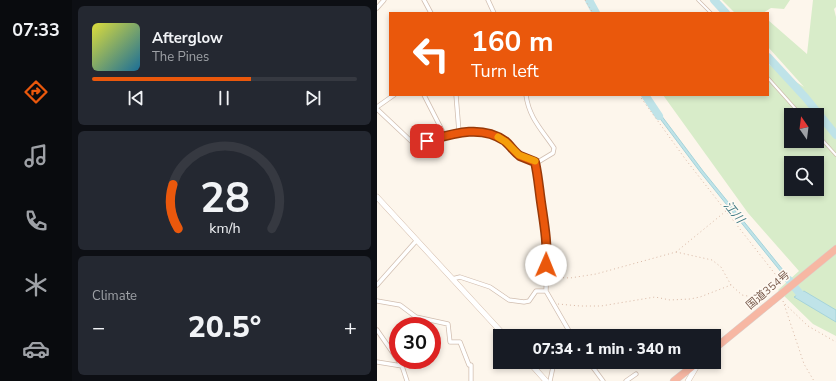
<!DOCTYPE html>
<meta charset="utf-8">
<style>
body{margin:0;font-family:"Nunito Sans","Noto Sans JP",sans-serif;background:#242831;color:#f1f3f6;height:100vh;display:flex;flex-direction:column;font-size:15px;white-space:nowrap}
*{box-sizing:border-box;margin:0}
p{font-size:13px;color:#9ea1a6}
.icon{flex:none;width:22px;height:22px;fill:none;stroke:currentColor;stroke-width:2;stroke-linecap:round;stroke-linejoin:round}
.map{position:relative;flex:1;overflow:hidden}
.side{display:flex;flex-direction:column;gap:6px;padding:6px;background:#0d0f14;width:305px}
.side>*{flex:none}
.banner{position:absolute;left:12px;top:12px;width:380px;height:84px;border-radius:0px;box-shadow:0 2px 6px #0003;background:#ea580c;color:#fff;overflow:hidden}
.needle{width:26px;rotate:346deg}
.buttons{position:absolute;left:407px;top:108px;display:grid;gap:8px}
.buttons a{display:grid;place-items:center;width:40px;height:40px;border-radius:0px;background:#171b24;box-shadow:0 2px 6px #0003;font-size:20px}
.speed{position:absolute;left:12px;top:317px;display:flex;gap:8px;font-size:20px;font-weight:700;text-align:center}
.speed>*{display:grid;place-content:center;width:52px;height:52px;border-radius:50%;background:#171b24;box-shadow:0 2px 6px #0003;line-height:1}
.speed .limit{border:6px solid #d22;background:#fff;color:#111}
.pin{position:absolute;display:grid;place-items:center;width:34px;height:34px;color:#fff;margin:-17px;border-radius:8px;box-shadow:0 2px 6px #0006}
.me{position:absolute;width:44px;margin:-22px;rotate:1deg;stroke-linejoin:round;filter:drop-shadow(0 0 3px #0008)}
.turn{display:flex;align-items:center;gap:14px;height:84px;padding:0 16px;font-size:18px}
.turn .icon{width:52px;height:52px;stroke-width:2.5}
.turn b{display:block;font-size:28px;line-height:34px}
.big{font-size:30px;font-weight:800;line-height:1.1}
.side .card{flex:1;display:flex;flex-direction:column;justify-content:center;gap:6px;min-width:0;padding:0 14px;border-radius:6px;background:#242831}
.side .dial{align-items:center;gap:0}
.dial svg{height:104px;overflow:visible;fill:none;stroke:#363941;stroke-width:7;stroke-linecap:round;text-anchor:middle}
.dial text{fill:#f1f3f6;stroke:none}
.song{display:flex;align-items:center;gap:12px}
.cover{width:48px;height:48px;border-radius:6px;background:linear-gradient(135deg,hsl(60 70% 55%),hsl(200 70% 35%))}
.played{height:4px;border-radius:2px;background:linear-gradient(90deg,#ea580c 60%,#363941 60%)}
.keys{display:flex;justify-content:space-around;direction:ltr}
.heat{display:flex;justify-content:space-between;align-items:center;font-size:22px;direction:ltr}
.trip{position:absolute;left:116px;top:329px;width:228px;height:40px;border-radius:0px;background:#171b24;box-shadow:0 2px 6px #0003;font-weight:800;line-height:40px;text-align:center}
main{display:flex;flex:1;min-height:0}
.dock{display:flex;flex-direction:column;width:72px;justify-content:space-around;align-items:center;background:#090b0e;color:#9ea1a6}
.dock .icon{width:28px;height:28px}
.dock .active{color:#ea580c}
.dock b{font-size:18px;color:#f1f3f6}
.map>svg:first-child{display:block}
.green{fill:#d8ecc9;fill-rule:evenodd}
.water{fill:#bfe3e8;stroke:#a5d3da}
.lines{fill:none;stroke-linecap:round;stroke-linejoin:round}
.river{stroke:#bfe3e8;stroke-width:8}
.lane-casing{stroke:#d1beb0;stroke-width:3.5}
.street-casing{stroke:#d1beb0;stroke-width:5}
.secondary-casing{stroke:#d6c0b0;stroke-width:6}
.highway-casing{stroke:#dad1cd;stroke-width:8}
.path{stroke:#d9b8a5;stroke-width:1;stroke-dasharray:1 3;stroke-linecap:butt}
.lane{stroke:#fff;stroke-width:2}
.street{stroke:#fff;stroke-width:3.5}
.secondary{stroke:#fff;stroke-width:5}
.highway{stroke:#f7b7a3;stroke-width:7}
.route-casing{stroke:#983908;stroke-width:10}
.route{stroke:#ea580c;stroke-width:7}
.slow{stroke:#f59e0b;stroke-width:7}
.labels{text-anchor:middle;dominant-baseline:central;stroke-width:3;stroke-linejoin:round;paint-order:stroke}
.street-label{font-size:11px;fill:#7a5c4d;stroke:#fffaf3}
.water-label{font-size:12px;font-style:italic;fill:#437c86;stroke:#fffaf3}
</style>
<main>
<nav class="dock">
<b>07:33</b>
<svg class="icon active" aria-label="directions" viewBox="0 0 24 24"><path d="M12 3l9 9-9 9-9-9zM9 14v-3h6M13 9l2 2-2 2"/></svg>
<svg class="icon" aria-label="music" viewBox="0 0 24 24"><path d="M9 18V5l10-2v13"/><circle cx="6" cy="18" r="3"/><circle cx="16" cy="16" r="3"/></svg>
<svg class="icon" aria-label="phone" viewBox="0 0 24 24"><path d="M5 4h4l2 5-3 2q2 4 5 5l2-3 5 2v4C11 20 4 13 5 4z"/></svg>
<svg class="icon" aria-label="climate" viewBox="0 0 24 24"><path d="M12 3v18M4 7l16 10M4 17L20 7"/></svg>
<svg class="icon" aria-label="car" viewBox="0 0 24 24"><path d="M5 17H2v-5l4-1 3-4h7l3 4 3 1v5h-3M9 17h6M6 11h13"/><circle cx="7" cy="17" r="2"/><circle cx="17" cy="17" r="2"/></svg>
</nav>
<section class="side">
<div class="card">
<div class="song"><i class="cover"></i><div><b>Afterglow</b><p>The Pines</p></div></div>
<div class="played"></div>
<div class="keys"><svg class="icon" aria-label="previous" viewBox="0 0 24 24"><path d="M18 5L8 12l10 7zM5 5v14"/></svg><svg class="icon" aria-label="pause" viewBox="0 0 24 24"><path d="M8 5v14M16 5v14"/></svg><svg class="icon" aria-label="next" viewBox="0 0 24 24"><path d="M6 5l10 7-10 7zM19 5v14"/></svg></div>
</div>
<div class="card dial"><svg viewBox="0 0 100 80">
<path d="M14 69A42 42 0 1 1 86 69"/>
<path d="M14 69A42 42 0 0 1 10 35" stroke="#ea580c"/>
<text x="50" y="56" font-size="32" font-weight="700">28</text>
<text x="50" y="72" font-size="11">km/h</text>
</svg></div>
<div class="card"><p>Climate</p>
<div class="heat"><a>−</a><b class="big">20.5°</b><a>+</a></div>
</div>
</section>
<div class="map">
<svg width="459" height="381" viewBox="0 0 459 381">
<rect width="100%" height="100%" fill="#fdf6ec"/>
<!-- green -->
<path class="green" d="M345 0H413L407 9 394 8 386 13H358Z
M436 0H459V7L457 9 459 17V336L436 324 401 290 422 271 371 213 286 95H391V64L427 87 391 47V20L430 54ZM414 115H440V141H414ZM414 163H440V189H414Z"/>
<!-- water -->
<path class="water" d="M278 107 326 171 419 286 417 288 324 173 275 108Z
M427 291 459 310V322L417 297Z"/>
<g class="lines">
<!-- river -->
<path class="river" d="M212 0 219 13
M337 0 349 13
M391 57 428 97 459 135
M268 95 282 116
M412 280 423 294 432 300"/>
<!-- lane casing -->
<g class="lane-casing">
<path id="lane" d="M321 0 334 13
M391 78 424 115
M440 134 459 155"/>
</g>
<!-- street casing -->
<g class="street-casing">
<path id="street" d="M47 0 54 13
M111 0 117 13
M0 8 7 0
M47 95 68 136
M79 95 82 132
M0 107 17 95
M0 109 35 142C46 143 57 138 68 136 82 132 100 129 114 134 132 140 141 161 161 162L176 153 177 148C165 130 152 118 149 95
M158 162 163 185 169 236 170 253 169 291 195 336
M75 279 83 277 113 287 132 300 147 302 152 301 159 291H169
M0 285 40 240
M0 301 23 305 39 317 71 324 73 342H83L92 365H94V381
M0 330 25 366 30 381
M0 362 25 366
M212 362 226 381
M173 381 176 367 175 362
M249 381 259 374"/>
</g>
<!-- secondary casing -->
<g class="secondary-casing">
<path id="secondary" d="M0 197 128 336
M152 362 169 381
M311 381 321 364"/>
</g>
<!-- highway casing -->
<g class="highway-casing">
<path id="highway" d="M337 349 459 249
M297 381 321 362"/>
</g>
<!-- path -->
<path class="path" d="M208 0 216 13
M262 95 309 160 402 279
M299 252 335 260 344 267 354 285 365 295 376 297 384 304
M174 277 193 278 219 274 299 252 349 211
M406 301 427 364 437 381
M181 304 203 306H224L278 297 293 300 313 299 323 297 354 285
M408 304 431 326 459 342"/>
<!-- lane -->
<use href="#lane" class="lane"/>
<!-- street -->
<use href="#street" class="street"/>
<!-- secondary -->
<use href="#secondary" class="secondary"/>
<!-- highway -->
<use href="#highway" class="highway"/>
</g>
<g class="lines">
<!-- route casing -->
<g class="route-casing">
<path id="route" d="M50 141C75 134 104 124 128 141 133 145 137 152 143 156 148 158 153 160 158 162 161 175 162 188 164 202 167 223 171 244 169 265"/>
</g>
<!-- route -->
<use href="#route" class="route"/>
<!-- slow -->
<path class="slow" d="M121 137 129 142 142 155 158 161"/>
</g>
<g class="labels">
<!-- street labels -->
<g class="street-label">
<text transform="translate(391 290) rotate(-40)">国道354号</text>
</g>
<!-- water labels -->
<g class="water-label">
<text transform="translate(357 212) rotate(51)">江川</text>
</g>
</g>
</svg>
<div class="buttons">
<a><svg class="needle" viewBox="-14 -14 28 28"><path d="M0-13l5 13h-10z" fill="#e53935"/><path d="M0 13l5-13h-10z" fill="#9ea1a6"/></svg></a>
<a><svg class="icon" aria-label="search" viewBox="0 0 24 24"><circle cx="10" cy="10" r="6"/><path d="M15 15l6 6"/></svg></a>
</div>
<div class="speed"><div class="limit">30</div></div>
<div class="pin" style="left:50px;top:141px;background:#d93025"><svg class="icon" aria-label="arrive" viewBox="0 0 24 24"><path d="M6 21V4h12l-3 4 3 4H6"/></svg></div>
<svg class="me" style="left:169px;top:265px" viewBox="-20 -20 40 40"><circle r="19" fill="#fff"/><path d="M0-13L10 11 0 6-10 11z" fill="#ea580c"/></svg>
<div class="trip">07:34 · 1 min · 340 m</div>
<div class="banner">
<div class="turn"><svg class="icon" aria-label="left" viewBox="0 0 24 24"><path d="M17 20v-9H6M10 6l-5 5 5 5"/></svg><div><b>160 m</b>Turn left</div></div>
</div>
</div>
</main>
